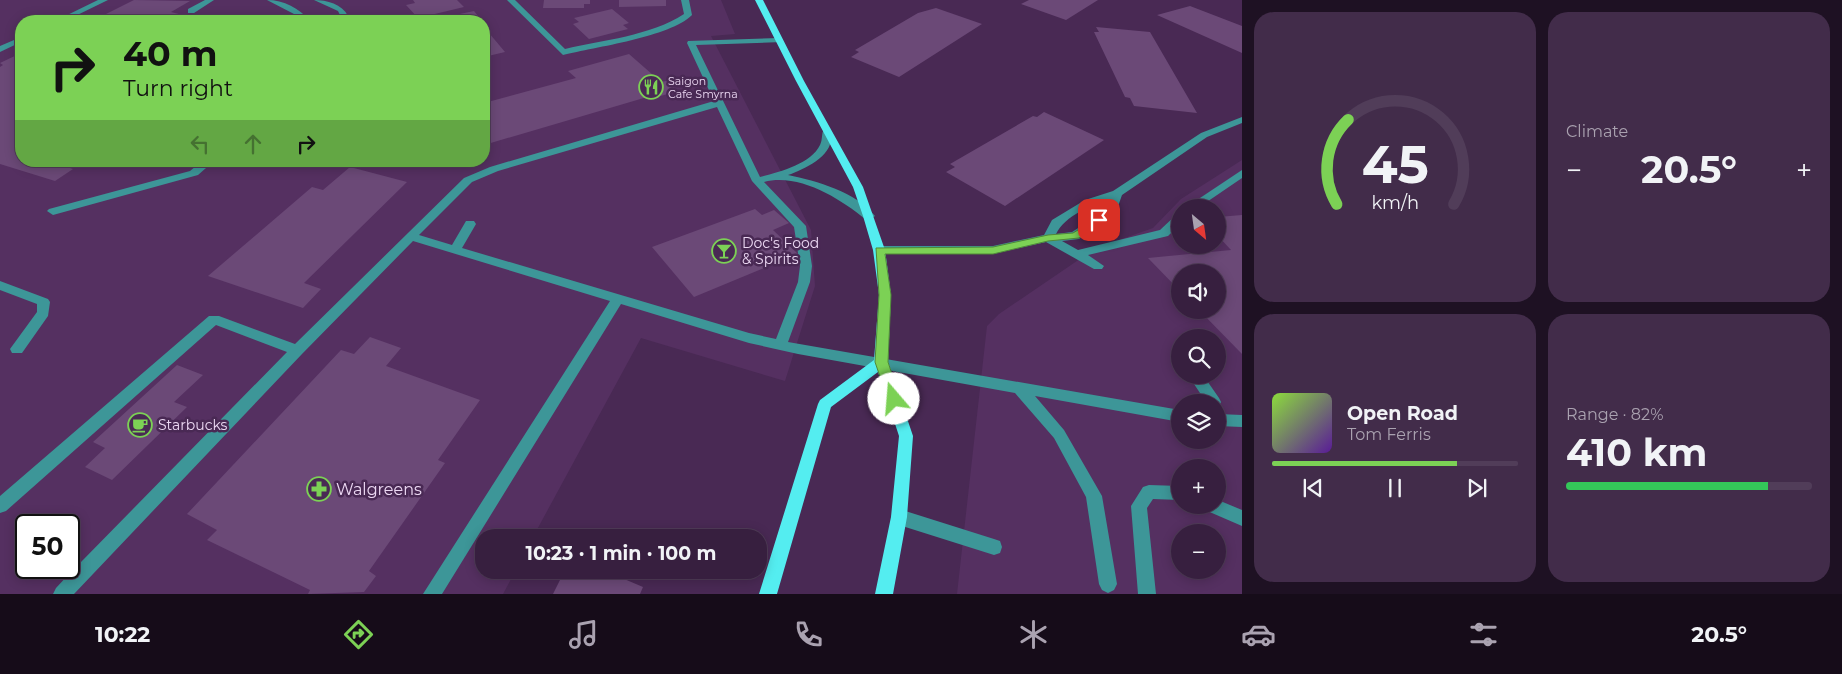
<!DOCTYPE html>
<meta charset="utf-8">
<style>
body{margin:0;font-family:Montserrat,sans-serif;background:#422c4a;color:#f1f3f6;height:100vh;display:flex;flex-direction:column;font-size:19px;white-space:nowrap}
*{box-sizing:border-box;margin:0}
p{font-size:16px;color:#aaa2b0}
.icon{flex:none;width:28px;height:28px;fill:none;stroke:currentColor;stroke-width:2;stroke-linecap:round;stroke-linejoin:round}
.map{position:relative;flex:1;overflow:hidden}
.side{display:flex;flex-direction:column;gap:12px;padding:12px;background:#1e1123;width:600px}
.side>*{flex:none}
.banner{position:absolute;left:15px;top:15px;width:475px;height:152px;border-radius:20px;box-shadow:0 2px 12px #0003,0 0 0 1px #513d59;background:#7cd155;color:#111;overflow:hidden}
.needle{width:32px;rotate:151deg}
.controls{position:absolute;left:1171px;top:199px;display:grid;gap:10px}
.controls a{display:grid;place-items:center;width:55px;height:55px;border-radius:50%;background:#371f3f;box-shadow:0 2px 12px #0003,0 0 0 1px #513d59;font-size:25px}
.speed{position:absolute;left:15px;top:514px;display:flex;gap:10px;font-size:25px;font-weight:700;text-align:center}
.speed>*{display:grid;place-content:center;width:65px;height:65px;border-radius:50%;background:#371f3f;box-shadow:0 2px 12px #0003,0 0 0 1px #513d59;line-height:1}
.speed .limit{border:2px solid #111;border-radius:8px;background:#fff;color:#111}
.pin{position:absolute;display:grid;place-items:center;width:42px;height:42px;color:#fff;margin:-21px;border-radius:10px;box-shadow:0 2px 8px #0006}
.me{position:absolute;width:55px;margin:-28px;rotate:342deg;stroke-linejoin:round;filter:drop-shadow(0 0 4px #0008)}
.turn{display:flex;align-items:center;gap:18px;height:105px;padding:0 25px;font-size:22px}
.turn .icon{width:65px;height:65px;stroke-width:2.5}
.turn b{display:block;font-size:35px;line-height:42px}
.lanes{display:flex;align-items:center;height:48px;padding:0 25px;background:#0003;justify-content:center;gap:25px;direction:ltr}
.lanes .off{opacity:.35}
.big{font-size:38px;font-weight:700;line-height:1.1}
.side .widget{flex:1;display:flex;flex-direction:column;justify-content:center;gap:8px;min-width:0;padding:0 18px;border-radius:20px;background:#422c4a}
.side .dial{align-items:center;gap:0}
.dial svg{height:130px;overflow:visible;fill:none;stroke:#513d59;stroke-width:7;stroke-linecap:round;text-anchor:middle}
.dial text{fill:#f1f3f6;stroke:none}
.song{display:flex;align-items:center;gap:15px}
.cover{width:60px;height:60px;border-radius:8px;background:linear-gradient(135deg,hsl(90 70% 55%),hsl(270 70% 35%))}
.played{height:5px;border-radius:2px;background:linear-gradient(90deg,#7cd155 75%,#513d59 75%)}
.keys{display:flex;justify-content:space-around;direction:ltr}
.heat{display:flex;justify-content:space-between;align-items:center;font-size:28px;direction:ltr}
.charge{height:8px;border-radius:4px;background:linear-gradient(90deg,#34c759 82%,#513d59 0)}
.side .tiles{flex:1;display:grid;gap:12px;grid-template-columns:repeat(2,1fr)}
.trip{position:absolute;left:475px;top:529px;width:292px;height:50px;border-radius:20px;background:#371f3f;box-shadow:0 2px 12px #0003,0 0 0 1px #513d59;font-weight:700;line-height:50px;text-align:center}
.tabs{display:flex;height:80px;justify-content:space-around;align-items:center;background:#160c19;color:#aaa2b0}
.tabs .icon{width:35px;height:35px}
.tabs .on{color:#7cd155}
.tabs b{font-size:22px;color:#f1f3f6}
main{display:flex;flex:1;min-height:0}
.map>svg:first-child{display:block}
.built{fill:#553061;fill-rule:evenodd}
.building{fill:#6b4977}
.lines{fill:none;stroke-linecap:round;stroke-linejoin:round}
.minor{fill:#3d9698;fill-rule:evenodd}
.major{fill:#54edf0;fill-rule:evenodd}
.route{fill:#7cd155;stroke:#518837}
.labels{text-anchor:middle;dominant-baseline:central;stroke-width:5;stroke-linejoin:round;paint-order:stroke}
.far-poi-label{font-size:11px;fill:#ecd8f3;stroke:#492954;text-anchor:start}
.poi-label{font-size:14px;fill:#ecd8f3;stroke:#492954;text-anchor:start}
.near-poi-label{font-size:16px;fill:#ecd8f3;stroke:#492954;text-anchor:start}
</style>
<main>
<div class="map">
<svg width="1242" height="594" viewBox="0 0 1242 594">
<rect width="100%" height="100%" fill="#492954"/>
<!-- built -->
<path class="built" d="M0 0H721L735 34 711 36 811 230 815 286 785 381 641 338 533 537 484 538V570H516L503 594H0ZM21 21H484V161H21ZM26 525H69V568H26Z
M1242 160V594H957L987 326 999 314 1096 248 1153 228 1181 199ZM1180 208H1218V245H1180ZM1180 272H1218V310H1180ZM1180 338H1218V375H1180ZM1180 402H1218V440H1180ZM1180 468H1218V505H1180ZM1180 532H1218V570H1180Z"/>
<!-- building -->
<path class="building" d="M134 0 190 1 171 12 206 21H92Z
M413 0H457L464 7 418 18 406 5 415 3Z
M544 0H590V4H584V8H543Z
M619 0H666V6L619 7Z
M1029 0H1098L1066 20 1021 4Z
M1190 6 1242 26V53L1157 15Z
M936 8 982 24 899 77 851 57 859 52 855 50 918 13Z
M612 9 629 23 623 25 628 29 589 39 573 24 579 22 574 18Z
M474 11 482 21H431V20Z
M484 27 505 52 484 57Z
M1096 27 1150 32 1197 113 1134 106 1130 98 1125 97 1094 32H1099Z
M21 53V161H76L67 167 73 169 55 181 0 164V67L3 65 0 63Z
M629 54 661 82 666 81 678 91 657 97 654 95 484 145V103L576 78 568 71Z
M1044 112 1104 140 1005 206 946 172 955 167 950 164 1033 116 1037 117Z
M350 167 407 182 304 283 321 289 303 308 208 276 312 187 323 190Z
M755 209 762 215 774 210 789 223 773 230 798 254 694 297 652 247Z
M1242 215V354L1199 310H1218V272H1180V291L1148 258 1231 250 1218 236V217Z
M370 337 401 348 386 366 480 400 438 460 445 463 369 571 376 576 364 592 308 594 310 590 207 540 217 530 187 514 341 350 354 354Z
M177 365 203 375 174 402 187 407 112 480 85 467 105 448 93 442Z
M565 570H603L643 587 640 594H553Z"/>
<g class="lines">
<!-- minor -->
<path class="minor" d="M98 0H108L65 21H55Z
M205 0H214L194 13H188V9Z
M267 0C284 0 299 8 310 21H302L294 14Z
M314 0C327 0 342 4 348 16L341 21H332L340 15 338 11Z
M507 0H515L565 49C603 40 650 36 684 14L681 0H689L692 15C670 37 595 47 563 55Z
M21 37V42L0 52V46Z
M779 38 783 40 782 42 696 45 760 177C779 172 811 164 820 145 823 139 821 134 824 129H830C838 154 807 168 788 175 817 181 856 192 875 216L869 220 865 219C839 198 799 173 764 182L806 226 812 266 810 282 788 342 1180 410V422L1035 396 1064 430 1102 496 1117 584 1114 590 1108 593 1102 590 1099 584 1086 497 1054 438 1015 393 798 354 749 343 621 304 442 594H423L610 301 413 241 302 354 74 594H53L56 588 69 574 62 568H69V557L81 562 287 352 216 325 6 511 0 513V496L209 316H219L295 344 464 178 490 167 714 101 687 43 688 41ZM717 107 752 181 794 227 800 266 798 282 776 339 749 333 462 248 476 224 474 221H466L452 245 419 235 472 182 498 171Z
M1242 117V123L1207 137 1122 195 1115 215 1079 239 1062 241 1078 250 1160 230 1176 215 1180 214V224L1168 236 1088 255 1104 266 1102 269H1094L1046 242 993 254H879L873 250 879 246H993L1044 235 1052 220 1085 200 1113 191 1201 133ZM1110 199 1106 210 1072 232 1056 234C1065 216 1091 205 1110 199Z
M202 161H214L198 175 53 215 47 211 49 209 190 171Z
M1242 170V178L1198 208H1185Z
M0 281 48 299 50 302 48 316 22 353H12L10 349 37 312V304L0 290Z
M1192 375H1203L1219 398 1221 402 1219 406 1218 407V402H1206L1190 378Z
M1218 414 1242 415V427L1218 426Z
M1149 485 1180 486V500L1153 499 1147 508 1156 594H1138L1131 506 1143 487Z
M1218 500 1242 510V526L1205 510 1203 505H1218Z
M899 509 994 539 1000 541 1002 547 1000 553 994 555 899 525 893 522 891 517 893 512Z"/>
<!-- major -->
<path class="major" d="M755 0H763L804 81 863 187 885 250 891 295 888 362 913 436 907 517 893 594H875L891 517 899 436 878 372 831 407 777 594H759L818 404 820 400 874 360 879 295 873 250 863 216 853 187 796 81Z"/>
</g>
<!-- route -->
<path class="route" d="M1099 217 1104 220 1102 223 1079 238 1048 241 993 254H885L891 295 888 362 900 399 898 403H889L875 362 879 295 876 248 993 247 1048 235 1073 233Z"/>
<!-- icons -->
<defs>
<g id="restaurant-ring" transform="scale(1.25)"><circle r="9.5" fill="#492954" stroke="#7cd155" stroke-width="1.5"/><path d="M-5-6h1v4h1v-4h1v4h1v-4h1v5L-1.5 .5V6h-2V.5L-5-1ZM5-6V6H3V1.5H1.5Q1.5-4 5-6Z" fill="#7cd155"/></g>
<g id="bar-ring" transform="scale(1.25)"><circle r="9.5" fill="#492954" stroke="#7cd155" stroke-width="1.5"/><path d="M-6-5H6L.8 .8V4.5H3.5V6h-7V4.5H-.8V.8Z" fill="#7cd155"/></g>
<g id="cafe-ring" transform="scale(1.25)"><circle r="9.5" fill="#492954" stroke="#7cd155" stroke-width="1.5"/><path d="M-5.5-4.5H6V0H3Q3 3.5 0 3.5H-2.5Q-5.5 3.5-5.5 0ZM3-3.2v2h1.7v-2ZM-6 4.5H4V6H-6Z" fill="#7cd155"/></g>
<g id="pharmacy-ring" transform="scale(1.25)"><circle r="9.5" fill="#492954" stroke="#7cd155" stroke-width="1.5"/><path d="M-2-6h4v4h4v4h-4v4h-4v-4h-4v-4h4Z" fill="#7cd155"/></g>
</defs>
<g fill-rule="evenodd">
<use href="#restaurant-ring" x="651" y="87"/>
<use href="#bar-ring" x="724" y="251"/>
<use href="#cafe-ring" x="140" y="425"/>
<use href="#pharmacy-ring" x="319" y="489"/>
</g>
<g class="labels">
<!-- far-poi labels -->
<g class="far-poi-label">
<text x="668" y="81">Saigon<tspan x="668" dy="13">Cafe Smyrna</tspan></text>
</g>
<!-- poi labels -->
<g class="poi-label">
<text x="742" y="243">Doc's Food<tspan x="742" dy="16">&amp; Spirits</tspan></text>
<text x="158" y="425">Starbucks</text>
</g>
<!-- near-poi labels -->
<g class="near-poi-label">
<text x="336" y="489">Walgreens</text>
</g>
</g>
</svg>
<div class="controls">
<a><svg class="needle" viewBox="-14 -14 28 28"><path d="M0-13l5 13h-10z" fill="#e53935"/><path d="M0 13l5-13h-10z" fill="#aaa2b0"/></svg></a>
<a><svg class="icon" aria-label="sound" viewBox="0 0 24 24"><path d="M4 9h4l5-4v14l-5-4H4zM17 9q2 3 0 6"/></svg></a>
<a><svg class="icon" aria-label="search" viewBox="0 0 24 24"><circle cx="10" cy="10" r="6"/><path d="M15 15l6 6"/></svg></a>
<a><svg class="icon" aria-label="layers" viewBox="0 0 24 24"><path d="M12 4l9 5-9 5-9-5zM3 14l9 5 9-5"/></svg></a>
<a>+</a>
<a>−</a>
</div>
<div class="speed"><div class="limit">50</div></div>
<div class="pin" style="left:1099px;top:220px;background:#d93025"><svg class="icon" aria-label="arrive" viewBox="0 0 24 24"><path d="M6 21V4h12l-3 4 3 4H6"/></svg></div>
<svg class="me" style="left:894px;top:399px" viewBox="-20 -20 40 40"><circle r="19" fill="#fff"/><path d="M0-13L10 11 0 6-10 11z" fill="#7cd155"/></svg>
<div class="trip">10:23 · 1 min · 100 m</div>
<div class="banner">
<div class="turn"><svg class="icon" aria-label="right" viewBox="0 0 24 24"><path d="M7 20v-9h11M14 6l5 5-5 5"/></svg><div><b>40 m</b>Turn right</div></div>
<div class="lanes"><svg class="icon off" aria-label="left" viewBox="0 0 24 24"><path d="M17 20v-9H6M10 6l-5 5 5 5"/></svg><svg class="icon off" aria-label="ahead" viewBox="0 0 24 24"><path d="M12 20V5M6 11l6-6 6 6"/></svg><svg class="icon" aria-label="right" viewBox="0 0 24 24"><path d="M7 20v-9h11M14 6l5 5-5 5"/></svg></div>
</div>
</div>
<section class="side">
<div class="tiles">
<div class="widget dial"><svg viewBox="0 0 100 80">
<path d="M14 69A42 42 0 1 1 86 69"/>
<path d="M14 69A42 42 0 0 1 21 17" stroke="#7cd155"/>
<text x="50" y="56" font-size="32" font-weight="700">45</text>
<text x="50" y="72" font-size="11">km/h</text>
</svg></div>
<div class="widget"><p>Climate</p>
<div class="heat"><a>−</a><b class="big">20.5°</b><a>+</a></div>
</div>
<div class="widget">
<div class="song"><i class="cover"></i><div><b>Open Road</b><p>Tom Ferris</p></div></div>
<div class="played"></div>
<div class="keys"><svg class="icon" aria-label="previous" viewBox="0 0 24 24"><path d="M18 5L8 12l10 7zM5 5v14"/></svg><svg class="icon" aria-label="pause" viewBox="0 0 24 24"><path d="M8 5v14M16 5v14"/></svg><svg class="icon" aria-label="next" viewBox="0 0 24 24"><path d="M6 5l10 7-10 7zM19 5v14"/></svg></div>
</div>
<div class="widget"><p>Range · 82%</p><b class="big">410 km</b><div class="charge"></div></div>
</div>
</section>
</main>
<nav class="tabs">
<b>10:22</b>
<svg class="icon on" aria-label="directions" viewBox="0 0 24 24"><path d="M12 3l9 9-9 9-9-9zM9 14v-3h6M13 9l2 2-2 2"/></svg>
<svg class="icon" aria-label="music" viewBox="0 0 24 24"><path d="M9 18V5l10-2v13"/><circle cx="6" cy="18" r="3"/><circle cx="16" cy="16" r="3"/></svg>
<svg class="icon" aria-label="phone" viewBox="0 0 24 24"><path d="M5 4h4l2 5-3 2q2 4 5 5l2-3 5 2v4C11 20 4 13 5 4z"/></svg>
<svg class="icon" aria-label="climate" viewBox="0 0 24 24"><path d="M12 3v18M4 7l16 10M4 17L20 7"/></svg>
<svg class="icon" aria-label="car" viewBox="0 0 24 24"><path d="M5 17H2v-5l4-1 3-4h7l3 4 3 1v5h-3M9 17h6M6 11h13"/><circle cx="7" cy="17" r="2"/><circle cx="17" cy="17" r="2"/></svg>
<svg class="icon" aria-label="filters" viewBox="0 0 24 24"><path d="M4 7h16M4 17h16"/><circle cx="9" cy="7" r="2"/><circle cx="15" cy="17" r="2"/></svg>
<b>20.5°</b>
</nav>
